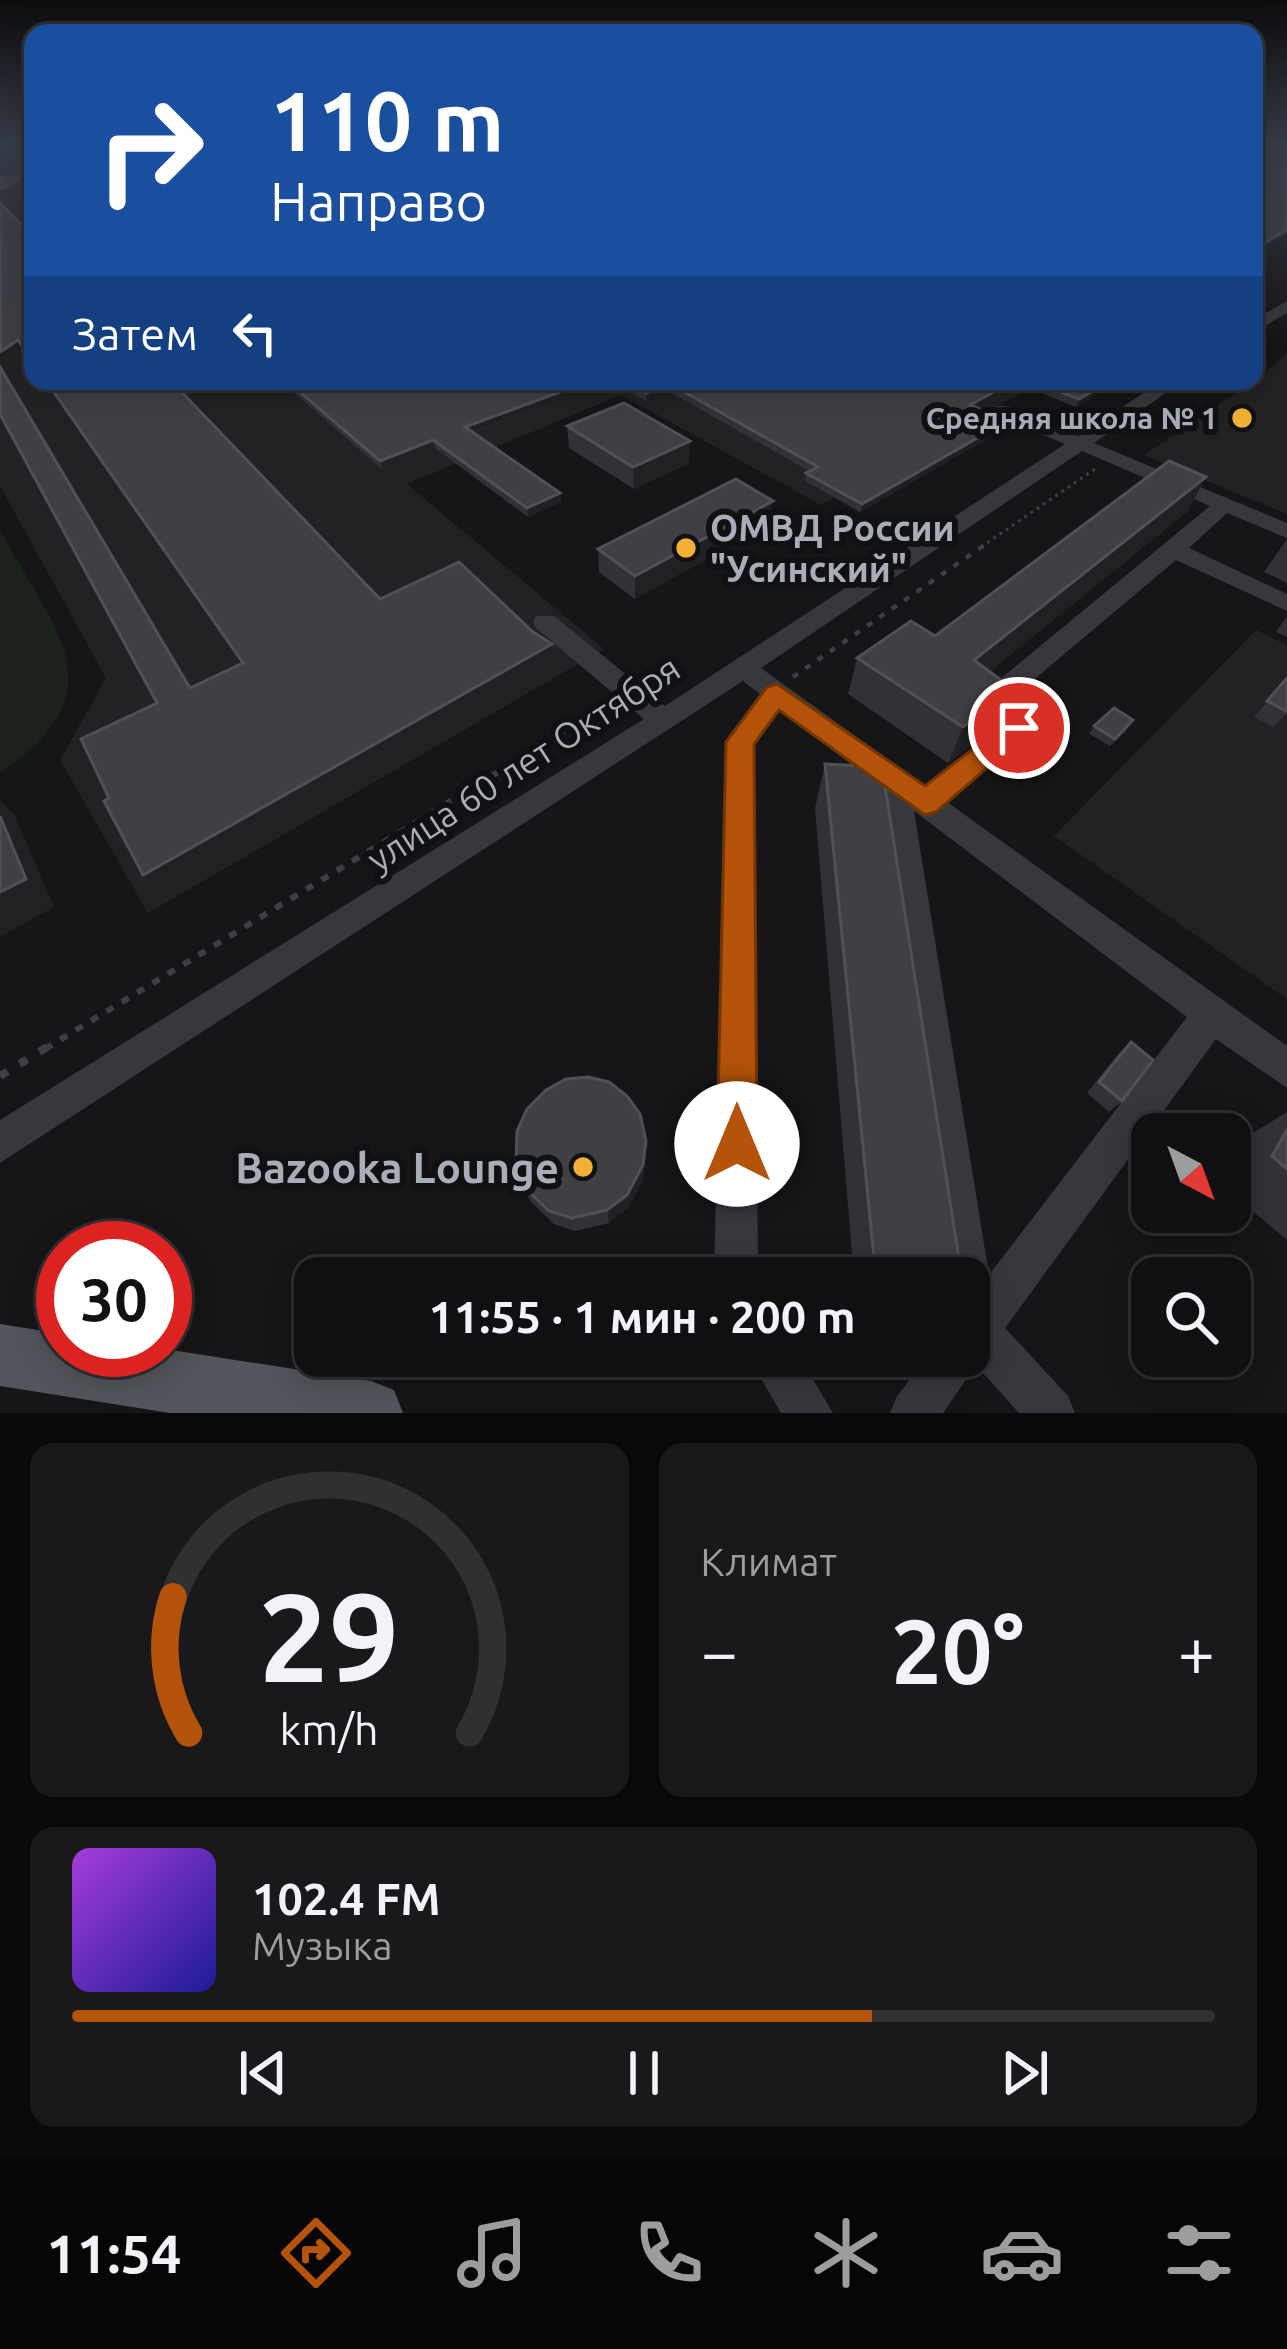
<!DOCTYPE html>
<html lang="ru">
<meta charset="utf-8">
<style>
body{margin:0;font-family:Ubuntu,sans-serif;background:#19191b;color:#f1f3f6;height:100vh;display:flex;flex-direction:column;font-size:45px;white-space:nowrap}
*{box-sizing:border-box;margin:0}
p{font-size:39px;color:#9c9d9f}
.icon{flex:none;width:66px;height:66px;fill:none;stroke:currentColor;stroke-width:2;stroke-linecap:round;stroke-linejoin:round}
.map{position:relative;height:1413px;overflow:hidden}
.drawer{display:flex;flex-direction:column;gap:30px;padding:30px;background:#09090a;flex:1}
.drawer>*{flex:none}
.guide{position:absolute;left:24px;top:24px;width:1239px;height:366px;border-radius:24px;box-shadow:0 6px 30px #0003,0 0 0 3px #303032;background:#1a4fa0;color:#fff;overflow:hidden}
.needle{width:78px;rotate:139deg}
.controls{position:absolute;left:1131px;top:1113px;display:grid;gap:24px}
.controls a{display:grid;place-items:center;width:120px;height:120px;border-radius:24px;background:#101012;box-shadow:0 6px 30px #0003,0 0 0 3px #303032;font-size:60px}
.speed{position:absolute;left:36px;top:1221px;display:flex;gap:24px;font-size:60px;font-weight:700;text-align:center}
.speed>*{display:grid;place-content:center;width:156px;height:156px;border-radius:50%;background:#101012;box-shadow:0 6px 30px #0003,0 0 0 3px #303032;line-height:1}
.speed .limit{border:18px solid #d22;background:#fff;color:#111}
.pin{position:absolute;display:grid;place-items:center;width:102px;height:102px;color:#fff;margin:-51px;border:6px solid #fff;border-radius:50%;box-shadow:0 3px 12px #0007}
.me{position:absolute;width:132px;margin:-66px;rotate:0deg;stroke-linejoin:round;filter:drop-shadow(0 0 9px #0008)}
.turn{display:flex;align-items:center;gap:42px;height:252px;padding:0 48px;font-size:54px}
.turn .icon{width:156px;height:156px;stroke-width:2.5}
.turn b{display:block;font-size:84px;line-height:102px}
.then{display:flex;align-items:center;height:114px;padding:0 48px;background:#0003;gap:24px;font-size:45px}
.big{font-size:90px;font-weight:600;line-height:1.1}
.drawer .widget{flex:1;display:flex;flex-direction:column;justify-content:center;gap:18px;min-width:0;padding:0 42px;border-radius:24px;background:#19191b}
.drawer .dial{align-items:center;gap:0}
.dial svg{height:312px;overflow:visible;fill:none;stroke:#303032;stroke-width:7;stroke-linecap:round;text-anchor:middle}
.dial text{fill:#f1f3f6;stroke:none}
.song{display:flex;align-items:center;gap:36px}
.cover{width:144px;height:144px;border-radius:18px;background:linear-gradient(135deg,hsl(280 70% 55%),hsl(240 70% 35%))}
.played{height:12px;border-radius:6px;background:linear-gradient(90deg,#b45309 70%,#303032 70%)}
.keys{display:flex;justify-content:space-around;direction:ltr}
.heat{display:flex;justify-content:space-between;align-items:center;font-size:66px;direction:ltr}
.drawer .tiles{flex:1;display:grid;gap:30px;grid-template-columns:1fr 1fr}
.widget:last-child{grid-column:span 2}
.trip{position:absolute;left:294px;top:1257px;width:696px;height:120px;border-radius:24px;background:#101012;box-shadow:0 6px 30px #0003,0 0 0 3px #303032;font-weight:600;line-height:120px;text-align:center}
.tab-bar{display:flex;height:192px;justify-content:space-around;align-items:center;background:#060607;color:#9c9d9f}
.tab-bar .icon{width:84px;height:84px}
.tab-bar .current{color:#b45309}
.tab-bar b{font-size:54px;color:#f1f3f6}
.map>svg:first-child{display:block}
.built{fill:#222225}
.green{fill:#1c231d}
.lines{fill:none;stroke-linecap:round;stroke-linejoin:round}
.path-far3{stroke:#3d3f44;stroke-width:3;stroke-dasharray:3 4.5;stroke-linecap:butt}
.path-far2{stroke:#3d3f44;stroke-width:4.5;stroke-dasharray:6 9;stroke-linecap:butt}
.path-far1{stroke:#3d3f44;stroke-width:6;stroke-dasharray:8 10;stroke-linecap:butt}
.path{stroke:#3d3f44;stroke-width:8;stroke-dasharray:9 14;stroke-linecap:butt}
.minor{fill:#37383d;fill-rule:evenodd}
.major{fill:#53555c;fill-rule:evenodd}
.wall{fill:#323236}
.shaded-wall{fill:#212124}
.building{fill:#3f3f44;stroke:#4f5156;stroke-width:3}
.route{fill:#b45309;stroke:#753606;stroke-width:3}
.poi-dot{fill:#f2b134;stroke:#111113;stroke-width:4.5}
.labels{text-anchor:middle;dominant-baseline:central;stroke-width:12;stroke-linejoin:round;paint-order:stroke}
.far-poi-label{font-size:30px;font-weight:bold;fill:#a8adb8;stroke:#111113;text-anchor:end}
.poi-label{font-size:36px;font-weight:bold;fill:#a8adb8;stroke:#111113;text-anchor:start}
.street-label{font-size:36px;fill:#a8adb8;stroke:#111113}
.near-poi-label{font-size:42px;font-weight:bold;fill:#a8adb8;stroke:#111113;text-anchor:end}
</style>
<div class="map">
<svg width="1287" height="1413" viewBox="0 0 1287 1413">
<rect width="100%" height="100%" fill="#161618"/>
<!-- built -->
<path class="built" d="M33 151V381H1042L821 505 621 395 407 484 604 649 148 913 60 760 106 678 0 486V153Z
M1287 354V514L1144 455 1254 381Z
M1256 630 1287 645V999L1054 836Z"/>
<!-- green -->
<path class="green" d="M0 530C54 631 122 689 0 773Z"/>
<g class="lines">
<!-- path-far3 -->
<path class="path-far3" d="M981 547 1095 469"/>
<!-- path-far2 -->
<path class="path-far2" d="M793 677 986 544
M508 766 610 704"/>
<!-- path-far1 -->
<path class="path-far1" d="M45 1049 513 763"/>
<!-- path -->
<path class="path" d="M0 1076 49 1046"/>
<!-- minor -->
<path class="minor" d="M1287 301V313L1254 332V320Z
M1162 381H1183L1094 443 1287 523V538L1227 513 1189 548 1287 594V611L1176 560 1012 698 1033 728 1029 735 947 802 1287 1046V1088L1216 1039 1005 1328 1068 1396 1075 1413H1019L976 1365 943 1413H890L897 1396 928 1356H969V1278H946L880 786 780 710 754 744 758 1278H714L726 742 761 695 743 681 0 1163V1120L644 719 536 628 533 622 536 616H554L665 706 1065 444 994 414V406H1006L1078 436ZM1082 451 1210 506 988 689 984 696 1003 726 925 786 761 668ZM914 811 1187 1017 989 1275Z
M748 1356H799L833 1413H781Z"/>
<!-- major -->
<path class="major" d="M0 1324 63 1334V1350L165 1349 371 1381 394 1390 403 1413H170L0 1386Z"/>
</g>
<!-- wall -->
<path class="wall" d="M45 381H171L380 599 533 632 552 644 553 652 149 883 109 798 157 703 242 663Z
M280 381H1118L1076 407 1019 384 977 408 1004 429 860 512 805 481 806 473 809 471 670 392 646 401 611 381 473 433 560 493 561 502 528 517 435 448 382 469Z
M567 426 689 463 634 489 569 448Z
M1206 477 1187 512 990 671 1013 689 997 725 948 763 848 694 857 658 935 636Z
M770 524 635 599 599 572 598 549Z
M1287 539V583L1264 572Z
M1287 616V637L1276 632Z
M1287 678V713L1273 727 1254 717Z
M1094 726 1128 728 1110 746 1089 734Z
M825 764 962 1278H854L815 808Z
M1131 1042 1122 1101 1109 1112 1087 1093 1118 1054Z
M1287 1112V1240L1230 1192V1168L1251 1134Z
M645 1156 643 1180 628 1208 609 1223 575 1231 554 1224 530 1201 524 1187Z"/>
<!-- shaded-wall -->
<path class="shaded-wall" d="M20 178 23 184 0 197V190Z
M1287 230V234L1254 253V248Z
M18 340 22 347 0 361V352Z
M590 381H611L466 435 465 427Z
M1014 381H1020L1019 384 968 413 970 405Z
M1110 381H1118L1076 407 1079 399Z
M670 384V392L646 401V393Z
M1007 421 1004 429 860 512 862 504Z
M433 440 435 448 382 469 380 461Z
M690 441 689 463 634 489 633 467Z
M1206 477 1187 512 960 696 974 660Z
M560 493 561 502 528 517 527 508Z
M773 501 770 524 635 599V576Z
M552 644 553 652 149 883 143 875Z
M1013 689 997 725 948 763 963 727Z
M0 800 15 816 54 907 0 937Z
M646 1141 643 1180 628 1208 609 1223 607 1210Z"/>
<!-- building -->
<path class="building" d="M1287 148V230L1254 248V151L1260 152Z
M0 178H20L0 190Z
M0 203 33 237V362L18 340 0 352Z
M0 367 190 688 243 663 46 381H171L380 599 459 562 533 632 552 644 143 875 104 801 109 798 81 739 157 703 0 414Z
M287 381H590L465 427 560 493 527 508 433 440 380 461Z
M624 381H1014L970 405 1007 421 862 504 806 473 818 467 670 384 646 393Z
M1033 381H1110L1079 399Z
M624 403 690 441 633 467 567 426Z
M1169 461 1206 477 974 660 1013 689 963 727 857 658 911 621 935 636Z
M736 479 773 501 635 576 598 549Z
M1287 678V710L1286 711 1267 701Z
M1114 708 1133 720 1115 739 1094 726Z
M825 764 882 767 962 1278H876Z
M0 816 26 879 0 892Z
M1131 1042 1153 1060 1122 1101 1099 1082Z
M588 1077 609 1082 627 1096 640 1114 646 1141 643 1165 627 1195 607 1210 572 1218 549 1211 524 1187 516 1164 517 1131 527 1109 546 1090 566 1079Z
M1287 1130V1169L1272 1156Z"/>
<!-- sky -->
<linearGradient id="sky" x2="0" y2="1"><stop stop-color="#0c0c0d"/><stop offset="0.42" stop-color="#363c48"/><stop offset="1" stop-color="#363c48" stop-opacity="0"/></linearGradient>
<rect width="1287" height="342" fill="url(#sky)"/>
<!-- route -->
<path class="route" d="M777 684 925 786 1009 721H1029L1033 728 936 812 925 815 779 710 754 744 757 1144 751 1158 737 1164 723 1158 717 1144 726 742 767 687Z"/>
<!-- markers -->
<g class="poi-dot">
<circle cx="1242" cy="418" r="12"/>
<circle cx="686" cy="548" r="12"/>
<circle cx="583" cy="1167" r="12"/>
</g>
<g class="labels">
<!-- far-poi labels -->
<g class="far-poi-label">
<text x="1218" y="418">Средняя школа № 1</text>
</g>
<!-- poi labels -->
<g class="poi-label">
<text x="710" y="527">ОМВД России<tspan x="710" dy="41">"Усинский"</tspan></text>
</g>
<!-- street labels -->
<g class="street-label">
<text transform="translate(523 763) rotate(-33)">улица 60 лет Октября</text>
</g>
<!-- near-poi labels -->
<g class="near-poi-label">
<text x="559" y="1167">Bazooka Lounge</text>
</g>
</g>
</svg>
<div class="controls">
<a><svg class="needle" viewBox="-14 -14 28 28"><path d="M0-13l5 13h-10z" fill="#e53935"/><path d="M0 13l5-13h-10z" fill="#9c9d9f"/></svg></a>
<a><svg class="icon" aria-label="search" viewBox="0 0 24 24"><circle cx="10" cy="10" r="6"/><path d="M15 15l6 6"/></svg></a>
</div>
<div class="speed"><div class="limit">30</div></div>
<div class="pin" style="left:1019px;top:728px;background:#d93025"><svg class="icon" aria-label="arrive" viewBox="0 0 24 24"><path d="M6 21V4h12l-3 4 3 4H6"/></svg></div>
<svg class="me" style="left:737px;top:1144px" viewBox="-20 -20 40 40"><circle r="19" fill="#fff"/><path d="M0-13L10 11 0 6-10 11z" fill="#b45309"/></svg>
<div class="trip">11:55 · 1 мин · 200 m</div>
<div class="guide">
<div class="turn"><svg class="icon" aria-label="right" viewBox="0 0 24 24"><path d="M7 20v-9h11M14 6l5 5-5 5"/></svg><div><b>110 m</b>Направо</div></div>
<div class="then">Затем<svg class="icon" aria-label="left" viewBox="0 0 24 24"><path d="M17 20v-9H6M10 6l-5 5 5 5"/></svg></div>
</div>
</div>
<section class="drawer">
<div class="tiles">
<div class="widget dial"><svg viewBox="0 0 100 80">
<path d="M14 69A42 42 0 1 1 86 69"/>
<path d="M14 69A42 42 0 0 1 10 34" stroke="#b45309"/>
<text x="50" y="56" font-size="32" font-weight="700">29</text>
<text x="50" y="72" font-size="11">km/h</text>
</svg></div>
<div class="widget"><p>Климат</p>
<div class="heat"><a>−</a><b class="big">20°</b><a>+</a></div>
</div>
<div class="widget">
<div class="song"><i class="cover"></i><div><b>102.4 FM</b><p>Музыка</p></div></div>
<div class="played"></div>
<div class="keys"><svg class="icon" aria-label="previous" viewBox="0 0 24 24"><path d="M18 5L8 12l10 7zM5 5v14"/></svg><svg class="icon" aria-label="pause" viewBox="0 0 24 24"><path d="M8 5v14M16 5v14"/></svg><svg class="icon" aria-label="next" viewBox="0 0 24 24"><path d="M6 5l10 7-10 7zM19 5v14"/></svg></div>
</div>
</div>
</section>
<nav class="tab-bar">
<b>11:54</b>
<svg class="icon current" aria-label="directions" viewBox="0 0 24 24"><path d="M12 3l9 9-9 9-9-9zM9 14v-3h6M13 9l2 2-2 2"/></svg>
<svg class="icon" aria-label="music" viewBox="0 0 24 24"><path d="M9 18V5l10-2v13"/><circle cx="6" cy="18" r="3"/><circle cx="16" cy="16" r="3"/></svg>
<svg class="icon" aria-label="phone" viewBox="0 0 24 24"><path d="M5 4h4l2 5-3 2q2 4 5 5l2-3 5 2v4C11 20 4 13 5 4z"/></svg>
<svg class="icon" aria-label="climate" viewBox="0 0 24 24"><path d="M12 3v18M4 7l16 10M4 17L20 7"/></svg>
<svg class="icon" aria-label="car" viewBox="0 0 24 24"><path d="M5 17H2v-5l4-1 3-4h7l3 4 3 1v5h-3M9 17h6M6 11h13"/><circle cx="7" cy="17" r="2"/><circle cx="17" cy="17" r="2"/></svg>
<svg class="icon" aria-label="filters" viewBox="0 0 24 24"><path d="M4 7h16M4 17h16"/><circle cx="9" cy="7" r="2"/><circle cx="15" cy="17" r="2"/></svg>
</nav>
